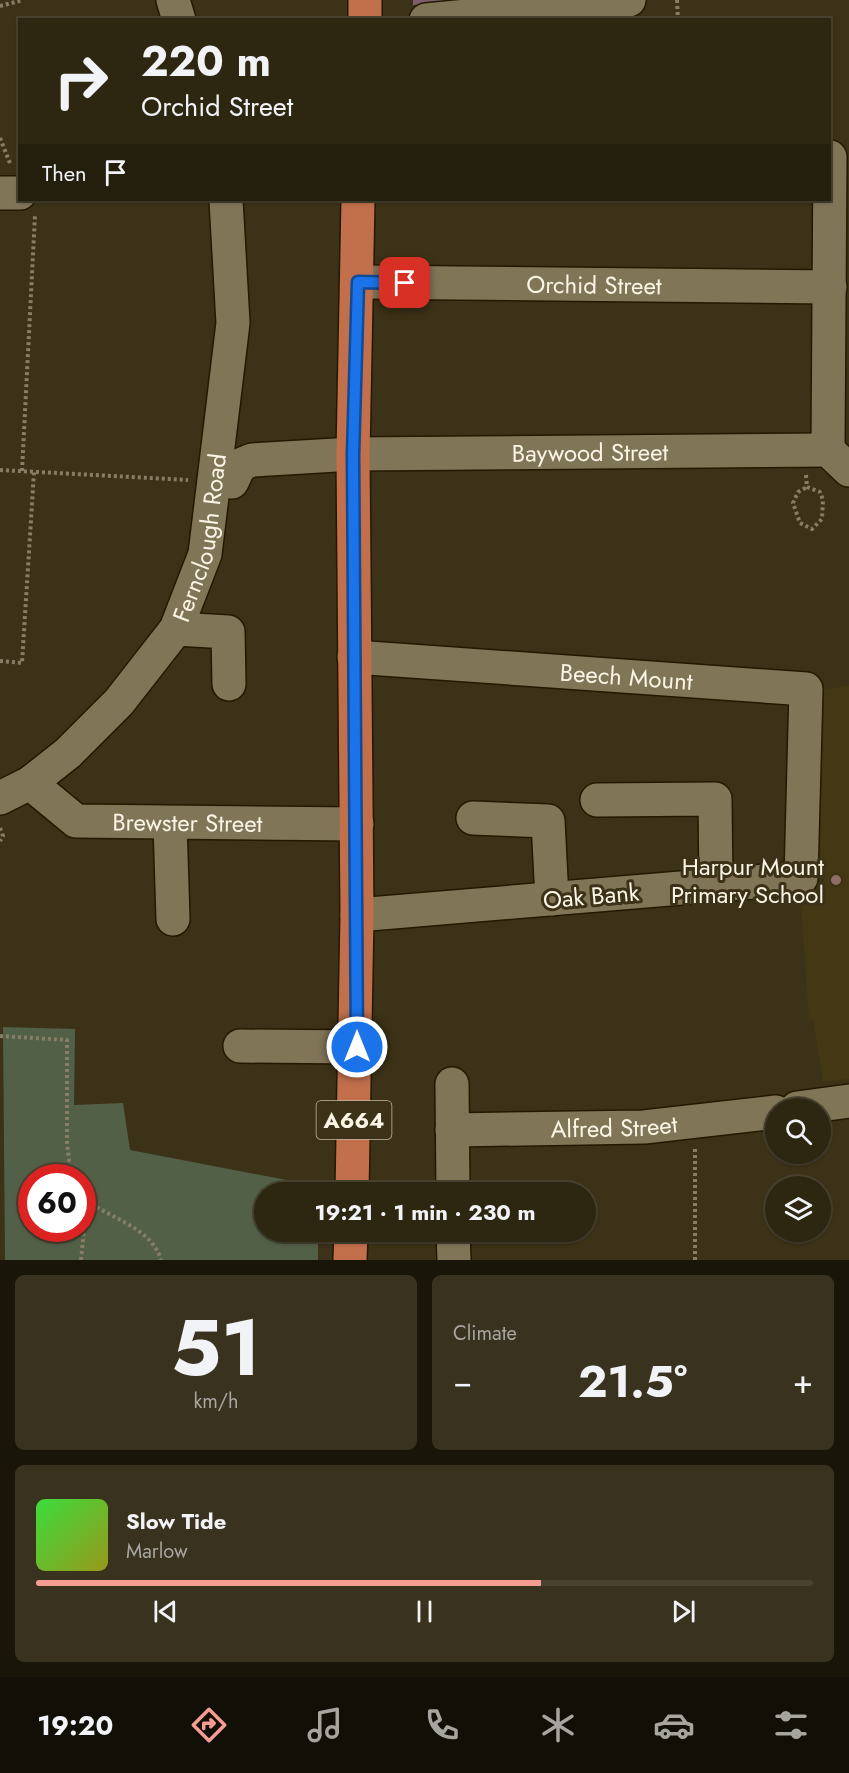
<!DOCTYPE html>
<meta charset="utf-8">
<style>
body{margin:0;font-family:Jost,sans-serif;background:#39321f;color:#f1f3f6;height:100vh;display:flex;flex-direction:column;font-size:22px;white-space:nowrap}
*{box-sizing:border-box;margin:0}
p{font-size:20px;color:#a7a59f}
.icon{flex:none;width:33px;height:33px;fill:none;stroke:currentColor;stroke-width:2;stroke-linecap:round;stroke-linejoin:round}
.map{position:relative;height:1260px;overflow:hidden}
.sheet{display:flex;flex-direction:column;gap:15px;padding:15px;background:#191509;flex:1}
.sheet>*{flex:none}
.banner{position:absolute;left:18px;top:18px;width:813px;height:183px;border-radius:0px;box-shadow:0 2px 4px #0004,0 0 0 2px #484331;background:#2d2611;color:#f1f3f6;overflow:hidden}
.tools{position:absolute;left:765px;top:1098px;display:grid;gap:12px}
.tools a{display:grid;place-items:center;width:66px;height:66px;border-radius:50%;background:#2d2611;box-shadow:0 2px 4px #0004,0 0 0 2px #484331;font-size:30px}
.speed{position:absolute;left:18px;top:1164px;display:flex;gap:12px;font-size:30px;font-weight:700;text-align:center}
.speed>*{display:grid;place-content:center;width:78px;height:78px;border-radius:50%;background:#2d2611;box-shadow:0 2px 4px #0004,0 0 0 2px #484331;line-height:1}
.speed .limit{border:9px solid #d22;background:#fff;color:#111}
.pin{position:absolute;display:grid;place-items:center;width:51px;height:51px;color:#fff;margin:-26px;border-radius:12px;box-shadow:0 3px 9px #0006}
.me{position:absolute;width:66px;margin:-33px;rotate:0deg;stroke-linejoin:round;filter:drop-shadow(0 0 4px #0008)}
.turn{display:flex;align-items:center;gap:21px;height:126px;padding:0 24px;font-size:27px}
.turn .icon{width:78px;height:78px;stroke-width:2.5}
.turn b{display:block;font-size:42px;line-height:51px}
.then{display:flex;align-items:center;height:57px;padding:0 24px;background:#0003;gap:12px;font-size:22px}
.big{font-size:45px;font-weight:700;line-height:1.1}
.sheet .tile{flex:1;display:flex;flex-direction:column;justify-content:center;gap:9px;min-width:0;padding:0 21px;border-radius:9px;background:#39321f}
.sheet .dial{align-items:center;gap:0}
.dial b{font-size:78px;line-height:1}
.song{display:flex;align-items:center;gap:18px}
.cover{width:72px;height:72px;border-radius:9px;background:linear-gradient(135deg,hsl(120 70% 55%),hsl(60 70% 35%))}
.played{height:6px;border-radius:3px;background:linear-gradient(90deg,#f59c93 65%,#484331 65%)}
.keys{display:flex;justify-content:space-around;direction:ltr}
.heat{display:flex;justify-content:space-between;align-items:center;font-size:33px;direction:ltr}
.sheet .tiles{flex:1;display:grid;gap:15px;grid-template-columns:1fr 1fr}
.tile:last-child{grid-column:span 2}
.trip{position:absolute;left:254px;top:1182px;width:342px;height:60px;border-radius:30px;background:#2d2611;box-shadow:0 2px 4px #0004,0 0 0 2px #484331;font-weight:700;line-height:60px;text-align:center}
.tab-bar{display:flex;height:96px;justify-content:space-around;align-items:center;background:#120f07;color:#a7a59f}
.tab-bar .icon{width:42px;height:42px}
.tab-bar .on{color:#f59c93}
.tab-bar b{font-size:27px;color:#f1f3f6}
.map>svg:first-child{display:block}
.built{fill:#443714}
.green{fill:#536048;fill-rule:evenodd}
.building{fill:#7e5e6a}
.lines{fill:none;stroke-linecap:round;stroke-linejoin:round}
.minor-casing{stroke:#231901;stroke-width:36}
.major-casing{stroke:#231901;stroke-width:36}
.path{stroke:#867e67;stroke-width:4;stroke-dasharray:3 3;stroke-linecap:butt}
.minor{stroke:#817558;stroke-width:33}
.major{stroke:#c26f4c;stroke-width:33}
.route-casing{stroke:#114b97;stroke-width:15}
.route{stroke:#1a73e8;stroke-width:10}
.education-dot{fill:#8d6e63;stroke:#3c3217;stroke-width:2}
.labels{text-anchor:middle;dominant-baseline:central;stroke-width:6;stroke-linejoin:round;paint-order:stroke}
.shield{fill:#3c3217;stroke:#c2baa7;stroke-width:1.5}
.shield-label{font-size:22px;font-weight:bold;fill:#fbf5e5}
.street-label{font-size:24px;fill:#fbf5e5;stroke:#3c3217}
.poi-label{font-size:24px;fill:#fbf5e5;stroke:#3c3217;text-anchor:end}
</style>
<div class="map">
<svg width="849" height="1260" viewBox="0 0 849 1260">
<rect width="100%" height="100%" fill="#3c3217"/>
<!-- built -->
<path class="built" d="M849 685V1079L823 1082 813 1019H809L801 906 814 902 824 892V868L815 860 818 691Z"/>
<!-- green -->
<path class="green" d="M3 1027 75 1029 74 1105 123 1103 130 1150 318 1186V1192H264V1232H318V1260H5ZM32 1178H82V1228H32Z"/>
<!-- building -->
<path class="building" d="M413 0H450L451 2 413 5Z"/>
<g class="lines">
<!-- minor casing -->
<g class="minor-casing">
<g id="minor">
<path d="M173 0 179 20"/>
<path d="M426 20 629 0"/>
<path d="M0 193H20"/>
<path id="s1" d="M358 282 830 287"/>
<path d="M828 450 830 157"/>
<path d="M828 450 849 470"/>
<path id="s2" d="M215 481 232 482 240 465 252 460 353 454 828 450"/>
<path d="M176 629 228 632 229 684"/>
<path id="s3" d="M354 657 806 689 801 878 357 915"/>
<path id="s4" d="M30 783 76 821 357 824"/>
<path id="s5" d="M0 798 30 783 68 753 119 702 176 629 205 554 233 323 226 200"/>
<path d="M597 800 715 799 716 885"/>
<path d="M473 818 548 821 552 899"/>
<path d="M170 823 173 919"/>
<path d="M240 1046 357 1047"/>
<path d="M452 1084 453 1192"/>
<path d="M797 1108 849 1101"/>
<path id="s6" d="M452 1130 644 1127 776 1112"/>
<path d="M453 1232 454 1260"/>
</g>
</g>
<!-- major casing -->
<g class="major-casing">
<path id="major" d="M365 0V20
M352 1192 357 915 353 454 358 200
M350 1260 351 1232"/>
</g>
<!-- path -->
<path class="path" d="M677 0 678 20
M0 6 23 0
M0 138 11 166
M0 470 188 480
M22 471 35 215
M806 475 807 487 820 492 823 500 822 519 812 529 800 523 793 503 798 492 807 487
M0 661 22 663 34 472
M0 828 3 836 0 841
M0 1036 67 1040V1143L71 1178
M82 1197C107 1218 151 1226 161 1260
M81 1260 87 1201
M695 1260V1147"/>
<!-- minor -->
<use href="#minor" class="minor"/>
<!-- major -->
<use href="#major" class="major"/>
</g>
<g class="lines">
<!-- route casing -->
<g class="route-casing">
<path id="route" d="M357 1047 353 454 358 282 405 283"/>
</g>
<!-- route -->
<use href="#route" class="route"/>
</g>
<!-- markers -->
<circle class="education-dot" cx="836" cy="880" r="6"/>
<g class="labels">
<!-- shield labels -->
<rect class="shield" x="316.5" y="1101" width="75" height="38" rx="4.5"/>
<g class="shield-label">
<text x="354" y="1120">A664</text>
</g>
<!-- street labels -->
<g class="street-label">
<text stroke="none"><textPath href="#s1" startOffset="236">Orchid Street</textPath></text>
<text stroke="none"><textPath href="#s2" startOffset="387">Baywood Street</textPath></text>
<text stroke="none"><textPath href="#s5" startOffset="342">Fernclough Road</textPath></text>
<text stroke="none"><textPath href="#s3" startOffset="273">Beech Mount</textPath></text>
<text stroke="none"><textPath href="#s4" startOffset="171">Brewster Street</textPath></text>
<text transform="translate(591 896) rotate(-5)">Oak Bank</text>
<text stroke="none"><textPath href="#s6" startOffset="162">Alfred Street</textPath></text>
</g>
<!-- poi labels -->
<g class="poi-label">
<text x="824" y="866">Harpur Mount<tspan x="824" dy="28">Primary School</tspan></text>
</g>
</g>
</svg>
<div class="tools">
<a><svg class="icon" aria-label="search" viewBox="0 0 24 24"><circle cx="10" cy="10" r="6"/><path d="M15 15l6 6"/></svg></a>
<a><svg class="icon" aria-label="layers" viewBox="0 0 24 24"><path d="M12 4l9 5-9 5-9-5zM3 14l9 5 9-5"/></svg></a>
</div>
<div class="speed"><div class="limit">60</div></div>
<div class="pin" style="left:405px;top:283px;background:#d93025"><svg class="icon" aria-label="arrive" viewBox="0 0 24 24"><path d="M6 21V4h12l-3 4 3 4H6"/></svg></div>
<svg class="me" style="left:357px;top:1047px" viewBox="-20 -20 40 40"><circle r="17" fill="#1a73e8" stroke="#fff" stroke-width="3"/><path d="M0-11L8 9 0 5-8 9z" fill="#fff"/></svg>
<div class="trip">19:21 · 1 min · 230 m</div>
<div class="banner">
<div class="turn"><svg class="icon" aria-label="right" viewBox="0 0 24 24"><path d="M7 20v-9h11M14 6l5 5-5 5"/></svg><div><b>220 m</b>Orchid Street</div></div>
<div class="then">Then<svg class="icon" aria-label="arrive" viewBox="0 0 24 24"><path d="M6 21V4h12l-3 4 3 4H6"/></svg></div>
</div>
</div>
<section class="sheet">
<div class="tiles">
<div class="tile dial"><b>51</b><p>km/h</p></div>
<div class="tile"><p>Climate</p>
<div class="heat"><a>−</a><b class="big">21.5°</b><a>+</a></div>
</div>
<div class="tile">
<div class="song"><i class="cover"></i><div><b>Slow Tide</b><p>Marlow</p></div></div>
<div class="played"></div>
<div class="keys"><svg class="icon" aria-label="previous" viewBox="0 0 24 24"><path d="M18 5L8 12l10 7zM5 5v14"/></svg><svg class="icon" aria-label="pause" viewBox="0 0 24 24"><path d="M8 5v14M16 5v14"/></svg><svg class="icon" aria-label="next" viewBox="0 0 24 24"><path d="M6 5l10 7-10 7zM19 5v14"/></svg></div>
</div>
</div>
</section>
<nav class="tab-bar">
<b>19:20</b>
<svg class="icon on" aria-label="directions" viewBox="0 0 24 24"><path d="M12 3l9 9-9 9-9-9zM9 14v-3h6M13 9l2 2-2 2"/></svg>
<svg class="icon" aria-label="music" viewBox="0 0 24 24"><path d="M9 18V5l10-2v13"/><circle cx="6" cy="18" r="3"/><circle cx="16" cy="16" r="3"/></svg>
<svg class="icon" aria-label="phone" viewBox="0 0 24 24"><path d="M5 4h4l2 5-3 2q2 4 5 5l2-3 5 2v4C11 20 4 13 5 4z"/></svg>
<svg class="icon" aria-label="climate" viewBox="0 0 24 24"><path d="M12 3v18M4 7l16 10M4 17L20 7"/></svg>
<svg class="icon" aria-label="car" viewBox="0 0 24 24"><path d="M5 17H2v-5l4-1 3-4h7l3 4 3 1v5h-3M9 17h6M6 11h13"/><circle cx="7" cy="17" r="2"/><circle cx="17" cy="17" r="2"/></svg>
<svg class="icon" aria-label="filters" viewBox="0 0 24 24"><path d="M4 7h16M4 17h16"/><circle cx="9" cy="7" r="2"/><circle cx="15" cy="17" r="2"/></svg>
</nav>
